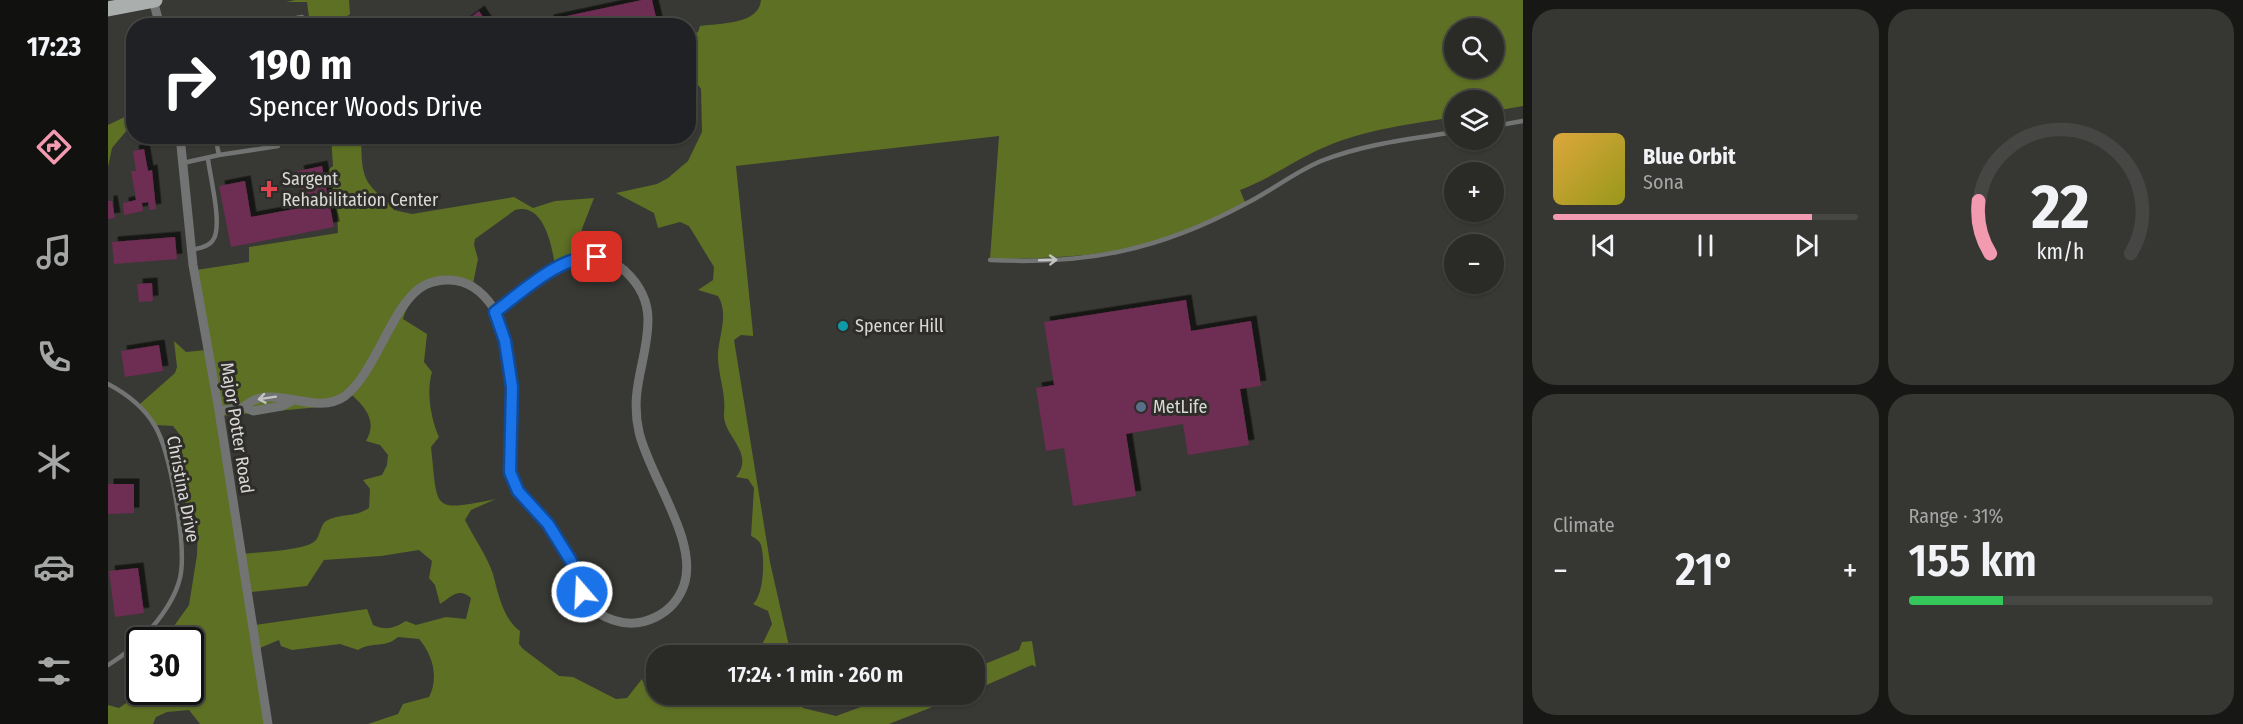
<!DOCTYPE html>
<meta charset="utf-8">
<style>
body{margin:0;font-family:"Fira Sans Condensed",sans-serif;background:#363633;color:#f1f3f6;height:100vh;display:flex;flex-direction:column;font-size:22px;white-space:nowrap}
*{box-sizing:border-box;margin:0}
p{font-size:20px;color:#a5a7a7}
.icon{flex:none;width:33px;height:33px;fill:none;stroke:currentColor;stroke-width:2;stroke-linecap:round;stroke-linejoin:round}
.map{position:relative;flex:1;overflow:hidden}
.details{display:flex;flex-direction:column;gap:9px;padding:9px;background:#171715;width:720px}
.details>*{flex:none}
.hud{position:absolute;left:18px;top:18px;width:570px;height:126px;border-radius:24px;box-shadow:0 2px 4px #0004,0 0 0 2px #464644;background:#202124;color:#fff;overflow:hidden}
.fabs{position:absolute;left:1336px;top:18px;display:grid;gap:12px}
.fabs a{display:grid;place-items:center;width:60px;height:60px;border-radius:50%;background:#2a2a27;box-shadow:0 2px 4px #0004,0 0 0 2px #464644;font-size:30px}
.speed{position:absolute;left:18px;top:627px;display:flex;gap:12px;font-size:30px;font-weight:700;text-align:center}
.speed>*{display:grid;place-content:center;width:78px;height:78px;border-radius:50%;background:#2a2a27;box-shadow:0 2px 4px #0004,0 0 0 2px #464644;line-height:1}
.speed .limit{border:3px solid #111;border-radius:9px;background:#fff;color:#111}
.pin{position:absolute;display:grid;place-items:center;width:51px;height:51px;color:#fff;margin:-26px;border-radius:12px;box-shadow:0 3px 9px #0006}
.me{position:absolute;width:66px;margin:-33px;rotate:341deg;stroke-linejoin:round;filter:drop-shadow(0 0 4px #0008)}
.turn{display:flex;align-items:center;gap:21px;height:126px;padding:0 24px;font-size:27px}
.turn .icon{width:78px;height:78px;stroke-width:2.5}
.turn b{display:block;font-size:42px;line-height:51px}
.big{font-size:45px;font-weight:600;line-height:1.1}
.details .tile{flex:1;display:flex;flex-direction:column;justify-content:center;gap:9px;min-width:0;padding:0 21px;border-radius:24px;background:#363633}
.details .dial{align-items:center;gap:0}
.dial svg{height:156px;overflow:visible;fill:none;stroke:#464644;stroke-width:7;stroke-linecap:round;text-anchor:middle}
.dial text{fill:#f1f3f6;stroke:none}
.song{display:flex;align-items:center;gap:18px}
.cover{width:72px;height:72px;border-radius:9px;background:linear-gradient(135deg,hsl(40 70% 55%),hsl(60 70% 35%))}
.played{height:6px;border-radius:3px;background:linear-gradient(90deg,#f29aaf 85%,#464644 85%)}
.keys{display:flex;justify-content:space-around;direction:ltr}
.heat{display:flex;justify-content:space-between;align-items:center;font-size:33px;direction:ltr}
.charge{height:9px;border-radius:4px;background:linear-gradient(90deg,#34c759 31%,#464644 0)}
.details .tiles{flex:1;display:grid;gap:9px;grid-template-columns:repeat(2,1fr)}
.trip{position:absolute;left:538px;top:645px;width:339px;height:60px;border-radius:24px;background:#2a2a27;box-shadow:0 2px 4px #0004,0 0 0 2px #464644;font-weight:600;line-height:60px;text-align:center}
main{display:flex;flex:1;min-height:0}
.menu{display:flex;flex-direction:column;width:108px;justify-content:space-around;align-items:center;background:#111110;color:#a5a7a7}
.menu .icon{width:42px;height:42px}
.menu .selected{color:#f29aaf}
.menu b{font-size:27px;color:#f1f3f6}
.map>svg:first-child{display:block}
.forest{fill:#5d7024;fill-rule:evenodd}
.building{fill:#6e2d52;filter:url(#shadow)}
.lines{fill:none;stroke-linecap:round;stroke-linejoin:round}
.lane{stroke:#717473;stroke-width:4.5}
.street{stroke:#717473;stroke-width:9}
.primary{stroke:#aaafae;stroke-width:15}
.oneway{stroke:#c4c4c2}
.route-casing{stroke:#114b97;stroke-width:15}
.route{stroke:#1a73e8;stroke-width:10}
.health-dot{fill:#e0444e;stroke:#2e2d2a;stroke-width:2}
.culture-dot{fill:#0f9aa8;stroke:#2e2d2a;stroke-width:2}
.service-dot{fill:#5c6f8a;stroke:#2e2d2a;stroke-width:2}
.labels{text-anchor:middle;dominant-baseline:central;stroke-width:6;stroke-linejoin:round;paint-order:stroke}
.poi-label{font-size:18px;fill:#d9d8d6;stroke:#2e2d2a;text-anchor:start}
.street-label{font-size:18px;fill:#d9d8d6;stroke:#2e2d2a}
</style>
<main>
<nav class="menu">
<b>17:23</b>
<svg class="icon selected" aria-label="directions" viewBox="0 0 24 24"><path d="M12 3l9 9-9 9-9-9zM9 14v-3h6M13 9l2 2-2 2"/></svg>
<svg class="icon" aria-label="music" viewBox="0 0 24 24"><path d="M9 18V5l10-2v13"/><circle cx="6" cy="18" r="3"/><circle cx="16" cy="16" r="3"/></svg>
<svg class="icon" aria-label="phone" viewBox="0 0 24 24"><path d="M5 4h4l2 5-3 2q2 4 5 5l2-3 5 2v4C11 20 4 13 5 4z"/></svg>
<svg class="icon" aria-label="climate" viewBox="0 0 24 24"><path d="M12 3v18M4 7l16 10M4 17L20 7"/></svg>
<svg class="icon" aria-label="car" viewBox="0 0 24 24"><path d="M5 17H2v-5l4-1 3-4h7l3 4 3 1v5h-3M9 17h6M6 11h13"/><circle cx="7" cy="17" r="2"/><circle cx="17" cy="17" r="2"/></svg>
<svg class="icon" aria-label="filters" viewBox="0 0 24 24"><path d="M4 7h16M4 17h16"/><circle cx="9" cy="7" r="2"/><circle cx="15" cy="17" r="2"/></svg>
</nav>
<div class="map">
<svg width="1415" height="724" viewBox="0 0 1415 724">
<defs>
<filter id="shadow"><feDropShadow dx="5.5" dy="-5.5" stdDeviation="0" flood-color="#0009"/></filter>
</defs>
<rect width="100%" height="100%" fill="#383834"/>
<!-- forest -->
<path class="forest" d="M187 0H241L242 14 227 25H202L199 2H178Z
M653 0H1415V106L1386 111V100H1347V117C1304 124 1258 129 1217 147 1188 159 1162 179 1132 190L1137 202C1123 210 1108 220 1093 227 1025 255 954 259 882 259L891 136 628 166 645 333V336L633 335 626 340 662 562 683 655H649L664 624 660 611 645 604C656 595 657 559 653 545 651 540 647 538 643 536L646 488 640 479 628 477C648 452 614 436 616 413 618 394 611 378 610 359 609 338 622 316 610 296L590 290 605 280 606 267 581 226 572 222 550 228 546 213 508 193 549 184 560 178 580 161 594 132 593 89 587 81 583 35 590 32 592 26C611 23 651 25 653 0ZM1347 28H1386V68H1347Z
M25 113V123L4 148 0 167V125Z
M223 136 253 137C254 152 252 172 262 185 269 195 279 199 286 210L304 214 406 197 425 208 447 201 486 198 472 234 474 256 447 266C444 246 436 202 407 210L367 239 366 245 370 259 365 284C334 281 306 284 295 319L319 334 316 362 324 372C318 392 323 419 331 437L323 447C330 511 323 512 388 499L363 510 357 520C365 536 380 558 385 574 390 593 395 619 412 631L411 644 415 649 451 676 465 677 508 699 519 698 534 679 539 692 547 695H690L695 708 728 716 786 695H855L781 724H260L290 714 295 704 321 697C331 678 325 655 311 639L290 637C276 649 265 641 250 650L232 644 184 650 173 646 171 640 152 648 161 724H92L81 710 59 712 48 717 45 724H0V705L11 708 27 697 31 671 32 692H82V640H56L81 605 89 555 90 520 80 504 67 496 74 476 69 450 72 435 65 426 48 425 32 404 67 373 69 367 66 341 78 352 98 350 88 270 141 262V247L230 233 229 215 220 170 225 166ZM244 395C259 409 269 422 258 441L272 445 280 455 279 465 274 475 255 480 262 489 261 508C246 518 232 513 218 521 212 525 212 537 207 541 196 551 149 552 133 554L113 416 212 407 232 403ZM311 550 324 561 321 578 327 585 332 604C344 596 351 587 363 598L358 619 338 617 308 625 298 621C286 628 279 631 265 625L259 609 147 625 143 592 199 586 216 560 273 556Z
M924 641 928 667 924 665 867 690V668L911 650 914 642Z"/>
<!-- building -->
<path class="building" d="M534 0H544L550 26H441L440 20Z
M371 11 381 26H351Z
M36 149 40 171 44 170 48 209 42 210 40 202 34 203 35 211 16 215 15 203 28 200 23 171H28L25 151Z
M214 166 226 227 123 247 111 186 137 181 143 217 197 207 190 171Z
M0 201H4L7 218 0 219Z
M67 237 69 259 6 264 4 242Z
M44 283 45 301 31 302 29 284Z
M1078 300 1083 331 1143 321 1153 386 1132 389 1141 445 1080 455 1075 424 1018 434 1028 496 965 506 956 448 938 451 928 388 946 385 936 322Z
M51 345 55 371 17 377 13 351Z
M0 484H26V513L0 514Z
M30 568 36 613 7 617 1 571Z"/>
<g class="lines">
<!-- lane -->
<path class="lane" d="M144 26 194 17 195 26
M1386 126 1415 121
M111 155 170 146 172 136
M75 163 111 155 107 136
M84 250C91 248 101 247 105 240 115 226 102 177 100 159
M882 260C978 265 1052 250 1137 204 1163 191 1187 172 1213 161 1256 144 1302 139 1347 132
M0 384C19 394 36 407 47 426 63 453 79 548 72 578 64 611 29 648 0 665"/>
<!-- street -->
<path class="street" d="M45 0 52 26
M72 136 85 265 111 411 160 724
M136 407C163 380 206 418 237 396 269 371 285 301 317 285 332 278 351 278 365 287 401 310 406 369 404 407 403 428 398 449 401 470 406 494 426 506 440 525 448 536 458 550 463 562 469 576 471 590 480 602 486 610 495 617 505 620 534 630 566 614 576 585 591 541 541 476 531 432 521 388 540 360 540 320 540 301 531 284 517 271 473 233 423 286 387 312
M111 411 136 407 145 411 174 406 184 401"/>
<!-- primary -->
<path class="primary" d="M0 9 47 0"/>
</g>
<!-- one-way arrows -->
<defs><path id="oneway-shaft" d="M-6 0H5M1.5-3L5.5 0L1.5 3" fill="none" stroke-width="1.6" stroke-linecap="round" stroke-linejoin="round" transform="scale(1.5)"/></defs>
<g class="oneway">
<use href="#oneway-shaft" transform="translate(940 260) rotate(-2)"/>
<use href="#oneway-shaft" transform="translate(159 398) rotate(171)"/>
</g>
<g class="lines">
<!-- route casing -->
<g class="route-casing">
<path id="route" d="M474 592 463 561 440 524 410 491 402 472 404 387 397 341 387 312C414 292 455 253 489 257"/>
</g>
<!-- route -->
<use href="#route" class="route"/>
</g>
<!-- markers -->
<path class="health-dot" d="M158 180h6v6h6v6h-6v6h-6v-6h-6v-6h6z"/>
<circle class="culture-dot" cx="735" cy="326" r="6"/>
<circle class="service-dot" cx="1033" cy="407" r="6"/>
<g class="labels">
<!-- poi labels -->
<g class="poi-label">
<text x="174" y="179">Sargent<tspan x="174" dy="21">Rehabilitation Center</tspan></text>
<text x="747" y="326">Spencer Hill</text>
<text x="1045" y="407">MetLife</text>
</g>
<!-- street labels -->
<g class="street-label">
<text transform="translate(129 428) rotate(81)">Major Potter Road</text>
<text transform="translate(75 489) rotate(79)">Christina Drive</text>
</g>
</g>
</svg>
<div class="fabs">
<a><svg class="icon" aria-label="search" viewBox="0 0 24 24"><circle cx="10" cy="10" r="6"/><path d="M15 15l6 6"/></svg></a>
<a><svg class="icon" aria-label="layers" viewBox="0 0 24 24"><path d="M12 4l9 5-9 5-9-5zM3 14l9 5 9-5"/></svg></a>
<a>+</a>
<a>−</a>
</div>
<div class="speed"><div class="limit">30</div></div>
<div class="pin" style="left:489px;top:257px;background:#d93025"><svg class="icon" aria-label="arrive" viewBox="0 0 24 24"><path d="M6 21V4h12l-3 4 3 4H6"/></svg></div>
<svg class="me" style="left:474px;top:592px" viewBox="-20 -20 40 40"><circle r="17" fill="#1a73e8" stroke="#fff" stroke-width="3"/><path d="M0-11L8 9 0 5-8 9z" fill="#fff"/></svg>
<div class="trip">17:24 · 1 min · 260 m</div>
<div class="hud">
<div class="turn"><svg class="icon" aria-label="right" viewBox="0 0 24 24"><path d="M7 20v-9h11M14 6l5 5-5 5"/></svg><div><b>190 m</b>Spencer Woods Drive</div></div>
</div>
</div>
<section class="details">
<div class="tiles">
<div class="tile">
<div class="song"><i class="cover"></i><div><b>Blue Orbit</b><p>Sona</p></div></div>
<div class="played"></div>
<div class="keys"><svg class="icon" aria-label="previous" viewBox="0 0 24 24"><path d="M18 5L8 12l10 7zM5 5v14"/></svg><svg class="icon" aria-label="pause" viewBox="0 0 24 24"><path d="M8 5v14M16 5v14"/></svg><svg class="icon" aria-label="next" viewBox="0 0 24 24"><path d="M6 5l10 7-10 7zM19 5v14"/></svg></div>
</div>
<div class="tile dial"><svg viewBox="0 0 100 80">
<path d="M14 69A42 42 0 1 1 86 69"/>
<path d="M14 69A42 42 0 0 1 8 42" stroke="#f29aaf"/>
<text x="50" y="56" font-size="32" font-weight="700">22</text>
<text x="50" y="72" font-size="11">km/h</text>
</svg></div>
<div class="tile"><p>Climate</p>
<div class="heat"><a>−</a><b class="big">21°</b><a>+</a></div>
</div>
<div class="tile"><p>Range · 31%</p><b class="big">155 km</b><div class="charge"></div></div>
</div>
</section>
</main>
